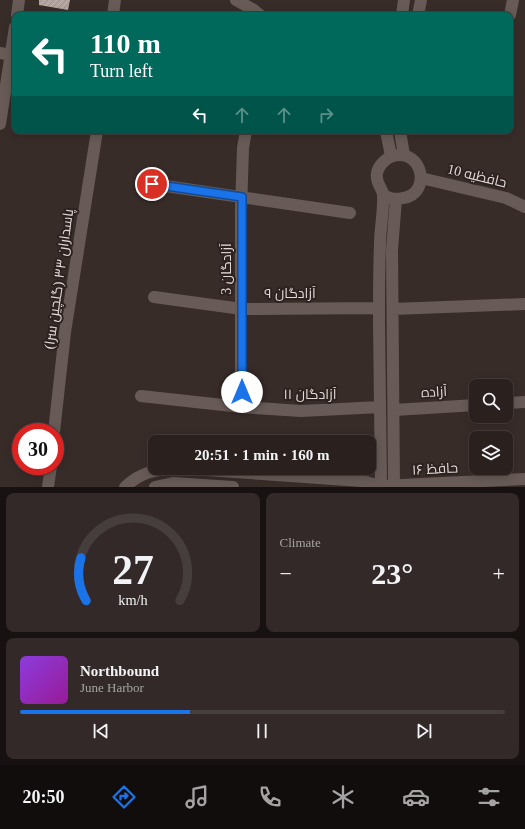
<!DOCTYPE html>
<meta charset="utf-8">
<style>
body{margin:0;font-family:"Times New Roman",Cairo,serif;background:#322928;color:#f1f3f6;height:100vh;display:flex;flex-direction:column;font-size:15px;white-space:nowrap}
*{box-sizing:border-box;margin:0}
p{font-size:13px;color:#a5a3a4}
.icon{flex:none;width:22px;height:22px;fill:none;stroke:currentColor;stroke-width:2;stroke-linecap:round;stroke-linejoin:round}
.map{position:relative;height:487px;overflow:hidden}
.side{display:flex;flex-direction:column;gap:6px;padding:6px;background:#171211;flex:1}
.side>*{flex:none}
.banner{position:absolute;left:12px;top:12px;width:501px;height:122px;border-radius:8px;box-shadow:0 2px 10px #0003,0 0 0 1px #463e3d;background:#00695c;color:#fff;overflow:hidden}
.buttons{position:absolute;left:469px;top:379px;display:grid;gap:8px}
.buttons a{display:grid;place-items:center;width:44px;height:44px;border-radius:8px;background:#2a211f;box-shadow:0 2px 10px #0003,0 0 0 1px #463e3d;font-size:20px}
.speed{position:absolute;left:12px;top:423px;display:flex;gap:8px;font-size:20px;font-weight:700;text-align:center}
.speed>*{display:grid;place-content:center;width:52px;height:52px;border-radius:50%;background:#2a211f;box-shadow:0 2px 10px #0003,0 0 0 1px #463e3d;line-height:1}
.speed .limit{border:6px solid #d22;background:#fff;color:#111}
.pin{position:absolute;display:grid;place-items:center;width:34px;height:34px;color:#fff;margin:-17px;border:2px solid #fff;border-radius:50%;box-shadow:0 1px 4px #0007}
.me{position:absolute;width:44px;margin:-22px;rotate:0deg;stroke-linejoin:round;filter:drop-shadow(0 0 3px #0008)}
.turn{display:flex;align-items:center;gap:14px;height:84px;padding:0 12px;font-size:18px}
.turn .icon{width:52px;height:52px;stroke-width:2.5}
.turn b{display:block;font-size:28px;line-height:34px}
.lanes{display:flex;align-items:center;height:38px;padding:0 12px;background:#0003;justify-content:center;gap:20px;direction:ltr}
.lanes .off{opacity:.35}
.big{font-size:30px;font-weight:700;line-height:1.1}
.side .tile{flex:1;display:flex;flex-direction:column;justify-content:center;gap:6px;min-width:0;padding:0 14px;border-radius:8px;background:#322928}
.side .dial{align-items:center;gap:0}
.dial svg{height:104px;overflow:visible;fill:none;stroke:#463e3d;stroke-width:7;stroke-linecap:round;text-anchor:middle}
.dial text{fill:#f1f3f6;stroke:none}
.song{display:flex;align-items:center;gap:12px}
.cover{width:48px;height:48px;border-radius:6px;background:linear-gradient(135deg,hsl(270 70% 55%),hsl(300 70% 35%))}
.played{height:4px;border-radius:2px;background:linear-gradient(90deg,#1a73e8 35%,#463e3d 35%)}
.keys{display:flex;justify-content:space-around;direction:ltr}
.heat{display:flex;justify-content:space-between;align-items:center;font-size:22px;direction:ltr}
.side .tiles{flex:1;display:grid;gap:6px;grid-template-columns:1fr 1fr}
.tile:last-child{grid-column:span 2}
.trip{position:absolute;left:148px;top:435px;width:228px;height:40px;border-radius:8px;background:#2a211f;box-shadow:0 2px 10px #0003,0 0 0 1px #463e3d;font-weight:700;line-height:40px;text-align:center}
.tab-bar{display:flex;height:64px;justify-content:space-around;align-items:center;background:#110d0c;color:#a5a3a4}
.tab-bar .icon{width:28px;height:28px}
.tab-bar .on{color:#1a73e8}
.tab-bar b{font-size:18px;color:#f1f3f6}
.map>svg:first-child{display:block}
.building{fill:url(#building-hatch)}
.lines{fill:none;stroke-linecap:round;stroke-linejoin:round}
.minor{stroke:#685b57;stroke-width:12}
.tertiary{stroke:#685b57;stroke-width:12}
.route-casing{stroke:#114b97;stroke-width:10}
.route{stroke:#1a73e8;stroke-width:7}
.labels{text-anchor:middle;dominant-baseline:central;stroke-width:4;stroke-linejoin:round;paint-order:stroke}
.street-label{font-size:14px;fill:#e1d9d7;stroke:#2e2220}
</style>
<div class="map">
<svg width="525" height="487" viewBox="0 0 525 487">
<defs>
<pattern id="building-hatch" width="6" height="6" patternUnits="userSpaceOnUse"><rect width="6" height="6" fill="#b6a7a3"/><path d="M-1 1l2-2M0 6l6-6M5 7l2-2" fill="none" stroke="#9a8e8a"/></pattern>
</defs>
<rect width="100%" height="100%" fill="#382c29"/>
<!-- building -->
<path class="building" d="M39 0H70L68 10 39 5Z"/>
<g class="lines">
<!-- minor -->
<path class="minor" d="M236 0 254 10 260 15
M113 15 115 0
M402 15 404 0
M418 15 421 0
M510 15 513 0
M0 53 11 55
M386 131 391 156
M400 131 404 155
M421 178 506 198 525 207
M152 184 350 213
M383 194C389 199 395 200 403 198 432 194 423 148 393 156 386 158 378 166 377 173 375 184 383 188 383 195 384 211 380 228 380 244 379 270 379 296 379 322 380 377 380 431 381 486L525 479
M154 297 242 309 379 308
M393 309 525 304
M141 396 241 407 301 411 380 407
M506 403 525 402
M241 407V210L243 148 246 131
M394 410 476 405
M54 432 65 332 97 131
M394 486 392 250 396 199
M48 487 51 466
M125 487C142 471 156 470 178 468L362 481 381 486 379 487
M155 487 173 483 233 487"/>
<!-- tertiary -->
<path class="tertiary" d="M17 15 19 0
M0 124 15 27"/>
</g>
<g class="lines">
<!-- route casing -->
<g class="route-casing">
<path id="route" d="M152 184 242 197V392"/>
</g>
<!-- route -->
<use href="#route" class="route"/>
</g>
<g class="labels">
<!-- street labels -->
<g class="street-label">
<text transform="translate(477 176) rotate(14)">حافظیه 10</text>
<text transform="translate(226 269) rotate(-90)">آزادگان 3</text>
<text transform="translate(59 279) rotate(-82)">پاسداران ۳۳ (گلچین سرا)</text>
<text x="290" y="293">آزادگان ۹</text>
<text transform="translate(434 392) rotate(-3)">آزاده</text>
<text x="310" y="394">آزادگان ۱۱</text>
<text transform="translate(435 469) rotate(-3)">حافظ ۱۶</text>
</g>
</g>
</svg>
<div class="buttons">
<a><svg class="icon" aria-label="search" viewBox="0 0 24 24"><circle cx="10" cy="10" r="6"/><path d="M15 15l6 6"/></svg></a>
<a><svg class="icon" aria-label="layers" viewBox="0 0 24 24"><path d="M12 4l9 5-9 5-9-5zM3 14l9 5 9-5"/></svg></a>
</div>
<div class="speed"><div class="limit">30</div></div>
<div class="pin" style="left:152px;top:184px;background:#d93025"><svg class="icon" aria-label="arrive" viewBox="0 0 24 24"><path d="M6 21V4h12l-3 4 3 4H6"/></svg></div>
<svg class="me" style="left:242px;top:392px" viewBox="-20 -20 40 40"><circle r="19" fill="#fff"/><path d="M0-13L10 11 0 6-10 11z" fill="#1a73e8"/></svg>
<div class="trip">20:51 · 1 min · 160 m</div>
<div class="banner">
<div class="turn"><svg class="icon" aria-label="left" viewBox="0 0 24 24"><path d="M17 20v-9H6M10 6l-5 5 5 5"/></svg><div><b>110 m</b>Turn left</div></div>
<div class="lanes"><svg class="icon" aria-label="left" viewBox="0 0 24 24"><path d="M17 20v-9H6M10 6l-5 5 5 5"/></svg><svg class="icon off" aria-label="ahead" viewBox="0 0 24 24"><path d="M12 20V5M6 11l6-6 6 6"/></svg><svg class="icon off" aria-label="ahead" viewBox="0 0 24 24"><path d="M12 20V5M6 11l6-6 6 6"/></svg><svg class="icon off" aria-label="right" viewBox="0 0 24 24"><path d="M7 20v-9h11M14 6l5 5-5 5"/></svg></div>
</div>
</div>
<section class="side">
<div class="tiles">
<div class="tile dial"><svg viewBox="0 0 100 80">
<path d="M14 69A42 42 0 1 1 86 69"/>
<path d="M14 69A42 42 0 0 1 10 36" stroke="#1a73e8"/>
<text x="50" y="56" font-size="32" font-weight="700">27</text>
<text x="50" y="72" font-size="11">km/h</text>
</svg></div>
<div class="tile"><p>Climate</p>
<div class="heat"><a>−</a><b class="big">23°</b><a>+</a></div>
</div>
<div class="tile">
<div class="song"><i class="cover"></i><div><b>Northbound</b><p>June Harbor</p></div></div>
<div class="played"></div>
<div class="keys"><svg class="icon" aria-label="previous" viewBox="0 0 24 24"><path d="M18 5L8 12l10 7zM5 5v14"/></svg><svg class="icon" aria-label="pause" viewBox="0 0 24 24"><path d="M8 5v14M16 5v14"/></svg><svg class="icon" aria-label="next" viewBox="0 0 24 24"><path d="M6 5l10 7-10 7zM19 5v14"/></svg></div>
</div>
</div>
</section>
<nav class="tab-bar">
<b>20:50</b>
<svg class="icon on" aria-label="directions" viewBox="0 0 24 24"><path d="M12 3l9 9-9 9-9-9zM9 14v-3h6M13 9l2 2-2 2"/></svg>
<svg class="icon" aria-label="music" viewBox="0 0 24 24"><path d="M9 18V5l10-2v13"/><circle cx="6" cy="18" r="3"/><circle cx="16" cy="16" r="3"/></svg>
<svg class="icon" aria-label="phone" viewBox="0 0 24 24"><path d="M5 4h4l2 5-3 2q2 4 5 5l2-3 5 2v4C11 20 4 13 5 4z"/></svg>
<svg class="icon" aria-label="climate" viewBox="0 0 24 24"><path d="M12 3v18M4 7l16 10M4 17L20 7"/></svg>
<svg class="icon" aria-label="car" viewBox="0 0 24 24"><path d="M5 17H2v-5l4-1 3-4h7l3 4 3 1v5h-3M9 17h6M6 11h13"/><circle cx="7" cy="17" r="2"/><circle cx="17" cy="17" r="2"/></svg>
<svg class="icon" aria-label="filters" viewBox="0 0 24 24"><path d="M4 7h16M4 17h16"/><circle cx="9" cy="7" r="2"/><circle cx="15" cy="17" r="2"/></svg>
</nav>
